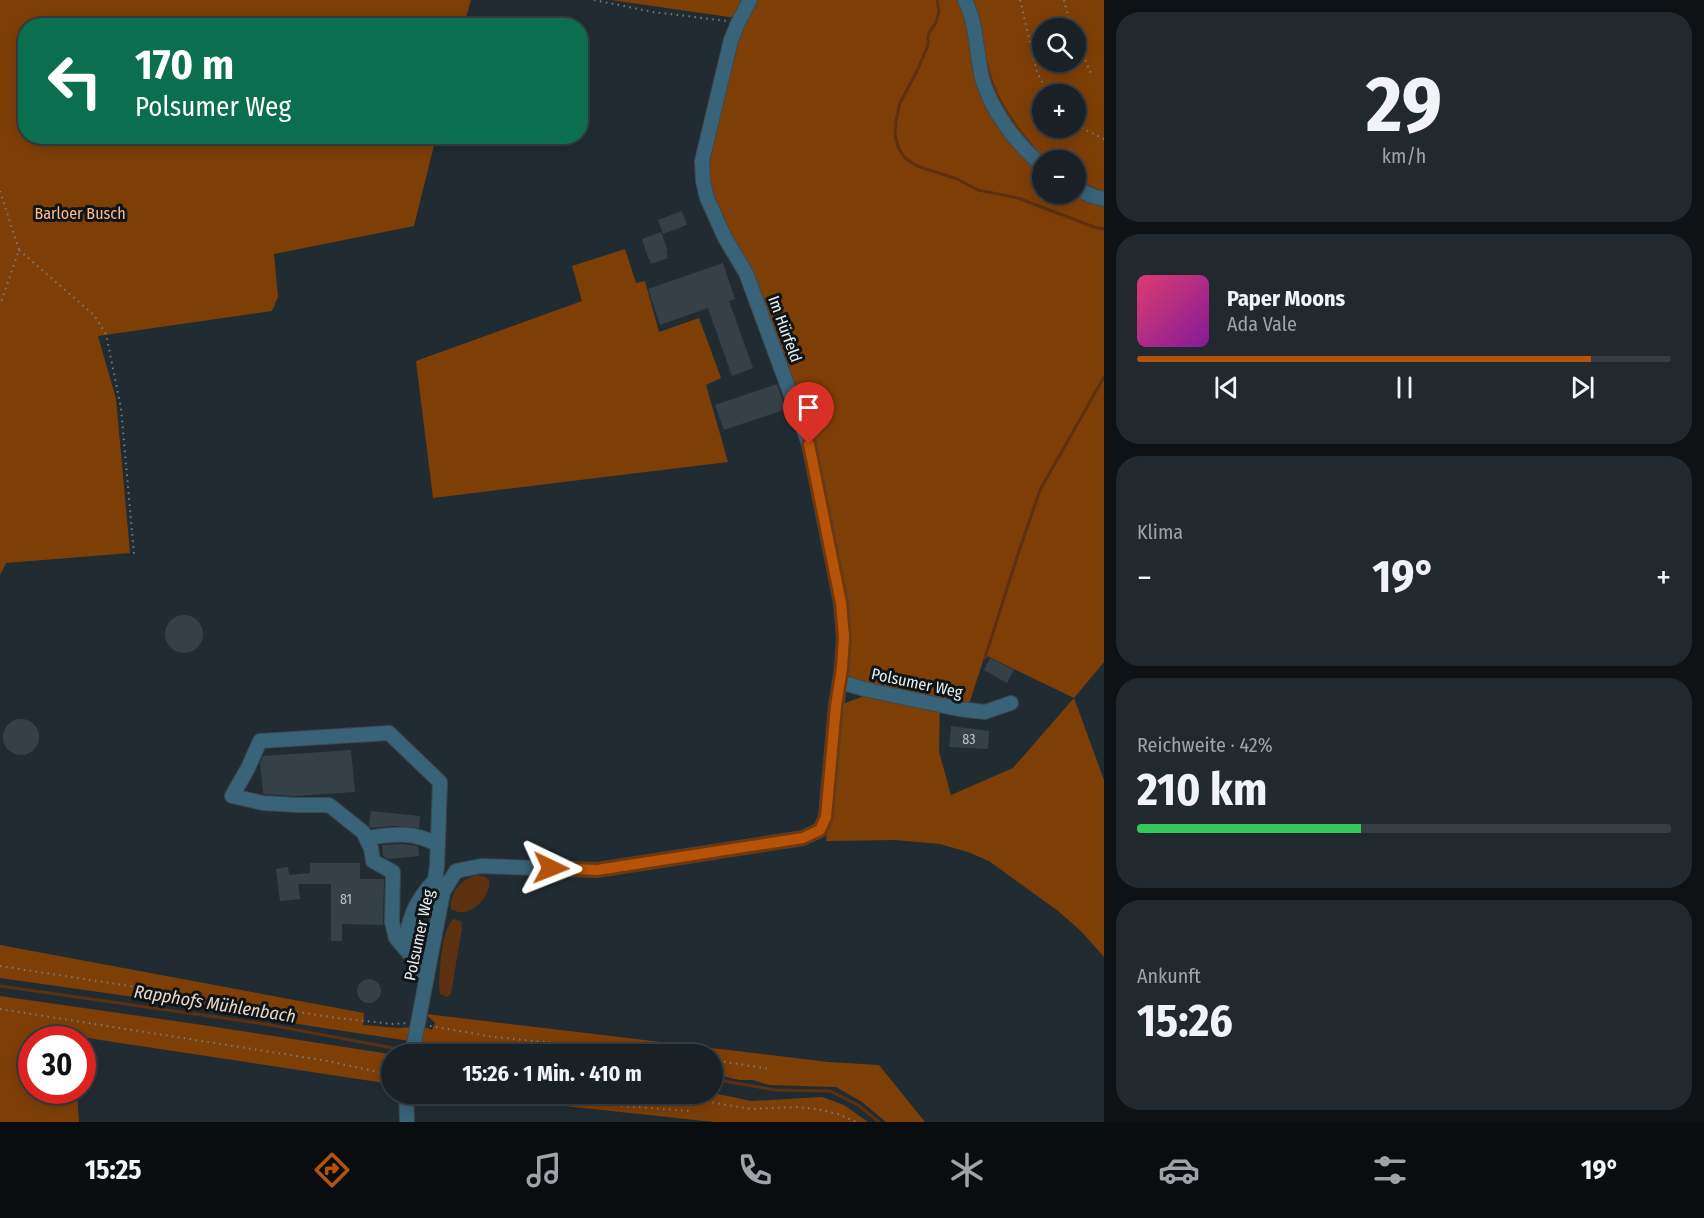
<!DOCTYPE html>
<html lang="de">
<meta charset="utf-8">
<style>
body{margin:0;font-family:"Fira Sans Condensed",sans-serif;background:#22292e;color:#f1f3f6;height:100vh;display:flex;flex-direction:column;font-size:22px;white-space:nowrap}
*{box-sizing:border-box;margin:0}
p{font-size:20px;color:#9fa3a7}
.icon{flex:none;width:33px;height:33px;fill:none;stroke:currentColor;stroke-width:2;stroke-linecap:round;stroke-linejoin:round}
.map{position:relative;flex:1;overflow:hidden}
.side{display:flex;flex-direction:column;gap:12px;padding:12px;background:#0e1215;width:600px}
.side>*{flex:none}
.top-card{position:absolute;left:18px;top:18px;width:570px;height:126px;border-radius:24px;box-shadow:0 3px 15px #0003,0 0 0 2px #373e43;background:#0b6e4f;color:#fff;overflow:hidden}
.fabs{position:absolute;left:1032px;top:18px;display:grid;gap:12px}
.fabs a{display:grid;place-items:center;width:54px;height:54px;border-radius:50%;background:#192126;box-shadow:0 3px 15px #0003,0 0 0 2px #373e43;font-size:30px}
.speed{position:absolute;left:18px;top:1026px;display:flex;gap:12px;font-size:30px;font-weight:700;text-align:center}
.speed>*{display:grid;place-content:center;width:78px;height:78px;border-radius:50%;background:#192126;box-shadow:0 3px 15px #0003,0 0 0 2px #373e43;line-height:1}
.speed .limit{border:9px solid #d22;background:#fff;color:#111}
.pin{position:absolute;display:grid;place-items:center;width:51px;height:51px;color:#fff;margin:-62px -26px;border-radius:50% 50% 50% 0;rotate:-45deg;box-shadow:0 0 6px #0007}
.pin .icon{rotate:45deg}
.me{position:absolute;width:66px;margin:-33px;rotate:92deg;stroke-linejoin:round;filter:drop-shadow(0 0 4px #0008)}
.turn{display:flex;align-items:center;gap:21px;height:126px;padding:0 18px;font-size:27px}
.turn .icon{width:78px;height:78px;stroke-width:2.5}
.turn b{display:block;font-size:42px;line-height:51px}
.big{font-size:45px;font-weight:700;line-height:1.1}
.side .card{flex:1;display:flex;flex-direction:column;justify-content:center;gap:9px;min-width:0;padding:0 21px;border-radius:24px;background:#22292e}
.side .dial{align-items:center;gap:0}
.dial b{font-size:78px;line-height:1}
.song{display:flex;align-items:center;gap:18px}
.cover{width:72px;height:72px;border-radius:9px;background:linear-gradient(135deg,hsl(340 70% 55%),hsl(290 70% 35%))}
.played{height:6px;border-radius:3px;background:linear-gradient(90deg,#b45309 85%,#373e43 85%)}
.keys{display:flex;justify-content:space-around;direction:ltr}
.heat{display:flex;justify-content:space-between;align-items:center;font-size:33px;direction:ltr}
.charge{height:9px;border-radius:4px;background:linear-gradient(90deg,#34c759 42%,#373e43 0)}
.trip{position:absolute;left:381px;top:1044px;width:342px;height:60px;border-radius:30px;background:#192126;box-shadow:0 3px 15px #0003,0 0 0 2px #373e43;font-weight:700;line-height:60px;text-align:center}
.dock{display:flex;height:96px;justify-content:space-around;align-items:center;background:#0a0d0f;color:#9fa3a7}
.dock .icon{width:42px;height:42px}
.dock .current{color:#b45309}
.dock b{font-size:27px;color:#f1f3f6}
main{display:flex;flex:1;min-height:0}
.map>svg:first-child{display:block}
.green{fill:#7e3f07;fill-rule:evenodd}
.water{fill:#5d3110}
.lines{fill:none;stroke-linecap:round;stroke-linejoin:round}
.stream{stroke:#5d3110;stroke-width:3}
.building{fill:#364147}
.minor-casing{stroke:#3d474d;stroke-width:16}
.path{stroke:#747d82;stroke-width:2;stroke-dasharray:1.5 4.5;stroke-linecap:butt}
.minor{stroke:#386378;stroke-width:14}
.route-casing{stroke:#753606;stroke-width:15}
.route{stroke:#b45309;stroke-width:10}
.labels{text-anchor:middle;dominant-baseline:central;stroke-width:6;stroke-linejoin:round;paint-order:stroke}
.number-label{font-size:14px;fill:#bcc4c7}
.park-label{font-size:16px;fill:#fdba8f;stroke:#0f1416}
.street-label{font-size:16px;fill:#e8eff2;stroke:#0f1416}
.water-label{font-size:18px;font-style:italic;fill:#eed7c9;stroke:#0f1416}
</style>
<main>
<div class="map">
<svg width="1104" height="1122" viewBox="0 0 1104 1122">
<rect width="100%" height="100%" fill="#212c32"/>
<!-- green -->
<path class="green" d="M0 0H471L464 25 26 26V136L436 137 414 226 274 254 278 297 272 311 98 336 116 399 130 553 6 563 0 575Z
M611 0H746L736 18Z
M754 0H962L981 92 986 107 999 127 1042 170V194H1075L1104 203V662L1074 698 1104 780V957L1081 931 1058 911 989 861 968 852 940 844 895 840 826 841 840 705 867 695 889 690 845 675 817 464 719 220 704 169 732 43ZM985 655 1074 698 1013 768 951 795 939 752 940 702 968 707Z
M969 0H1104V196L1076 184V160L1042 161C1034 152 1024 143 1017 134 986 96 979 47 969 0ZM1042 28H1076V62H1042ZM1042 94H1076V128H1042Z
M625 249 636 283 645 281 659 332 699 318 721 378 706 385 728 462 433 498 416 361 582 301 572 266Z
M0 945 364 1013 363 1025 397 1028 413 1027 410 1041 310 1026 205 1007 0 978Z
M0 996 189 1023 383 1053 391 1055V1084L74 1036V1039L32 1040V1090L77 1091 79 1122H0Z
M426 1014 828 1062 879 1065 925 1122H886L862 1102 836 1087 769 1085 753 1080H740L713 1074 712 1054H529L420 1043 422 1026 432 1030 435 1023Z
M713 1093 751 1101 822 1097 844 1105 868 1122H714L452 1094Z"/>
<!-- water -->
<path class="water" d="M477 875 485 877 489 880C492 892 477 910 465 912 460 913 455 911 451 909 450 892 461 879 477 875Z
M453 919 461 921 462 928 451 994 447 997 440 994 439 987C440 968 441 933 453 919Z"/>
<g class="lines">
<!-- stream -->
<path class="stream" d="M937 0 939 11 936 23 930 31 928 37V45L917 71 900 103 896 121 895 136 899 149 905 158 917 166 957 179 978 190 1018 198 1094 227 1104 229
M986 62C994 98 1012 122 1035 150
M1076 181 1099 191
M985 658 1017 557 1040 490 1104 377
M0 986 265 1024 409 1051
M416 1052 425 1054
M712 1079 775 1090 830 1091 858 1105 879 1122"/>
</g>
<!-- building -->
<path class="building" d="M682 211 687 225 663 234 658 220Z
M661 232 668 251H666L668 258 651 264 649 258H648L642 239Z
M723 263 735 299 729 301 753 368 732 376 708 308 660 325 648 289Z
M777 384 786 409 724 430 715 405Z
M165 634a19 19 0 1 1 38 0a19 19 0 1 1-38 0Z
M990 658 1014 670 1007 683 984 670Z
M3 737a18 18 0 1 1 36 0a18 18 0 1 1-36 0Z
M951 726 989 731 988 749 949 747Z
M351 750 355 792 295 796 263 794 260 763 263 756Z
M371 811 420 816 419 828 394 826 371 828 369 826Z
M403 844 418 846 419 856 388 859 383 856 382 845Z
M310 863H360V879H384L383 925 342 924V941H331V884H298L300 899 280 901 276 869 288 867 289 875 310 873Z
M357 991a12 12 0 1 1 24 0a12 12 0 1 1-24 0Z"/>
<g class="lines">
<!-- minor casing -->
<g class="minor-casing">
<path id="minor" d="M965 0C977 24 976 52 982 78 991 110 1016 144 1042 165
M1076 188 1090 195 1104 199
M840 682 868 690 959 709 985 712 1011 703
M366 838C392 834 415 831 438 845
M405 948C408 919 415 901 435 880
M427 977 413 958 396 938 392 922 393 872 373 861 371 848 363 832 329 805H296L263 803 232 796 248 768 260 741 389 733 440 782 437 866 435 880 447 886
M412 1054 443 892 456 871 481 866 597 870 803 838 820 830 826 817 836 706 842 668 844 637 841 603 809 444 746 273 725 238 707 198 703 181 702 161 731 40 738 23 750 0
M406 1094 407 1122"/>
</g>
<!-- path -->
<path class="path" d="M594 0 653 12 727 21
M1020 0 1037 72 1048 94
M1064 0 1071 28
M1076 38 1092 76
M1076 125 1104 139
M0 191 19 250 0 305
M19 250 94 315 106 334 121 408 134 554
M0 966 337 1018 393 1024 407 1023
M0 1009 328 1061 392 1075
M430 1026 494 1037 665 1054
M712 1060 771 1069
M538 1094 610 1105 689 1111
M617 1094 691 1099 751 1109 797 1107 817 1109 838 1114 856 1122
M569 1097 590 1094"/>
<!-- minor -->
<use href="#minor" class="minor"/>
</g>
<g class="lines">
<!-- route casing -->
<g class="route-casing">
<path id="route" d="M551 868 597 870 803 838 820 830 826 817 836 706 842 668 844 637 841 603 809 444"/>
</g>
<!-- route -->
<use href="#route" class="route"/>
</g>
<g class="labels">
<!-- number labels -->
<g class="number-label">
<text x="969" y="739">83</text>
<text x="346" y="899">81</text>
</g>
<!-- park labels -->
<g class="park-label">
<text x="80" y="213">Barloer Busch</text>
</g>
<!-- street labels -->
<g class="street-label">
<text transform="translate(785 329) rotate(70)">Im Hürfeld</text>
<text transform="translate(917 683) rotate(12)">Polsumer Weg</text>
<text transform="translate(419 935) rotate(-78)">Polsumer Weg</text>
</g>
<!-- water labels -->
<g class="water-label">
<text transform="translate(215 1004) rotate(9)">Rapphofs Mühlenbach</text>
</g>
</g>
</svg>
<div class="fabs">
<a><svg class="icon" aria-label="search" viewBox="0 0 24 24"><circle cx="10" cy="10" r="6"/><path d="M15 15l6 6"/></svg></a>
<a>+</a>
<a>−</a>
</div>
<div class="speed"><div class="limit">30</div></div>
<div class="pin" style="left:809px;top:444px;background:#d93025"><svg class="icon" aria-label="arrive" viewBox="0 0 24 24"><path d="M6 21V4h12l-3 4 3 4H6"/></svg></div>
<svg class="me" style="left:551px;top:868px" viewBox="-20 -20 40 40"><path d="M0-17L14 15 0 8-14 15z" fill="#b45309" stroke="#fff" stroke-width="4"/></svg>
<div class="trip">15:26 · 1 Min. · 410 m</div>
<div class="top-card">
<div class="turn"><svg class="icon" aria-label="left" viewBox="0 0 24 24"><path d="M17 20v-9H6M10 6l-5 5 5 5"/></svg><div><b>170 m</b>Polsumer Weg</div></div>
</div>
</div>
<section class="side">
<div class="card dial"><b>29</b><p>km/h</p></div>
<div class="card">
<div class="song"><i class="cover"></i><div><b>Paper Moons</b><p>Ada Vale</p></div></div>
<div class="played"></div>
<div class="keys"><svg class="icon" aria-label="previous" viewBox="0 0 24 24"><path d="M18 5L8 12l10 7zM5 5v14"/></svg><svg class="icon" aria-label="pause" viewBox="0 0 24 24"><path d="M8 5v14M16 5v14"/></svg><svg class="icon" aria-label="next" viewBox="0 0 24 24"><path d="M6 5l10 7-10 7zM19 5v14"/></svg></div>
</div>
<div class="card"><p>Klima</p>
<div class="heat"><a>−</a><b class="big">19°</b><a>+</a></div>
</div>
<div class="card"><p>Reichweite · 42%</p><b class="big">210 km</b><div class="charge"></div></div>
<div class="card"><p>Ankunft</p><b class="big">15:26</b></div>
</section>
</main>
<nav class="dock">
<b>15:25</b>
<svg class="icon current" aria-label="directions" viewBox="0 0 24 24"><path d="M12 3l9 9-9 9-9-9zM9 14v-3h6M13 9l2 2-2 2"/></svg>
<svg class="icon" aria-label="music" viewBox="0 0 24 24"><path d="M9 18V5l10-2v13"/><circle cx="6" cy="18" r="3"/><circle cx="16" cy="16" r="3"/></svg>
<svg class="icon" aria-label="phone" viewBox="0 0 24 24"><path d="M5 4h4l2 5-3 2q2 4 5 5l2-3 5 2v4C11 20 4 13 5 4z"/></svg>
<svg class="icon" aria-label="climate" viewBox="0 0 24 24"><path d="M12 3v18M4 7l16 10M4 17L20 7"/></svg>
<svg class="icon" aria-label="car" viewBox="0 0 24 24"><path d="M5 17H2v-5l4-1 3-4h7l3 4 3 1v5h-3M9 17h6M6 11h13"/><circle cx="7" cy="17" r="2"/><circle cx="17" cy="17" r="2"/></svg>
<svg class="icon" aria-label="filters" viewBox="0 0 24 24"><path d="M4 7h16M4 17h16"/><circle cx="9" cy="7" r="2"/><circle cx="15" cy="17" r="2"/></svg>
<b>19°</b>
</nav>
